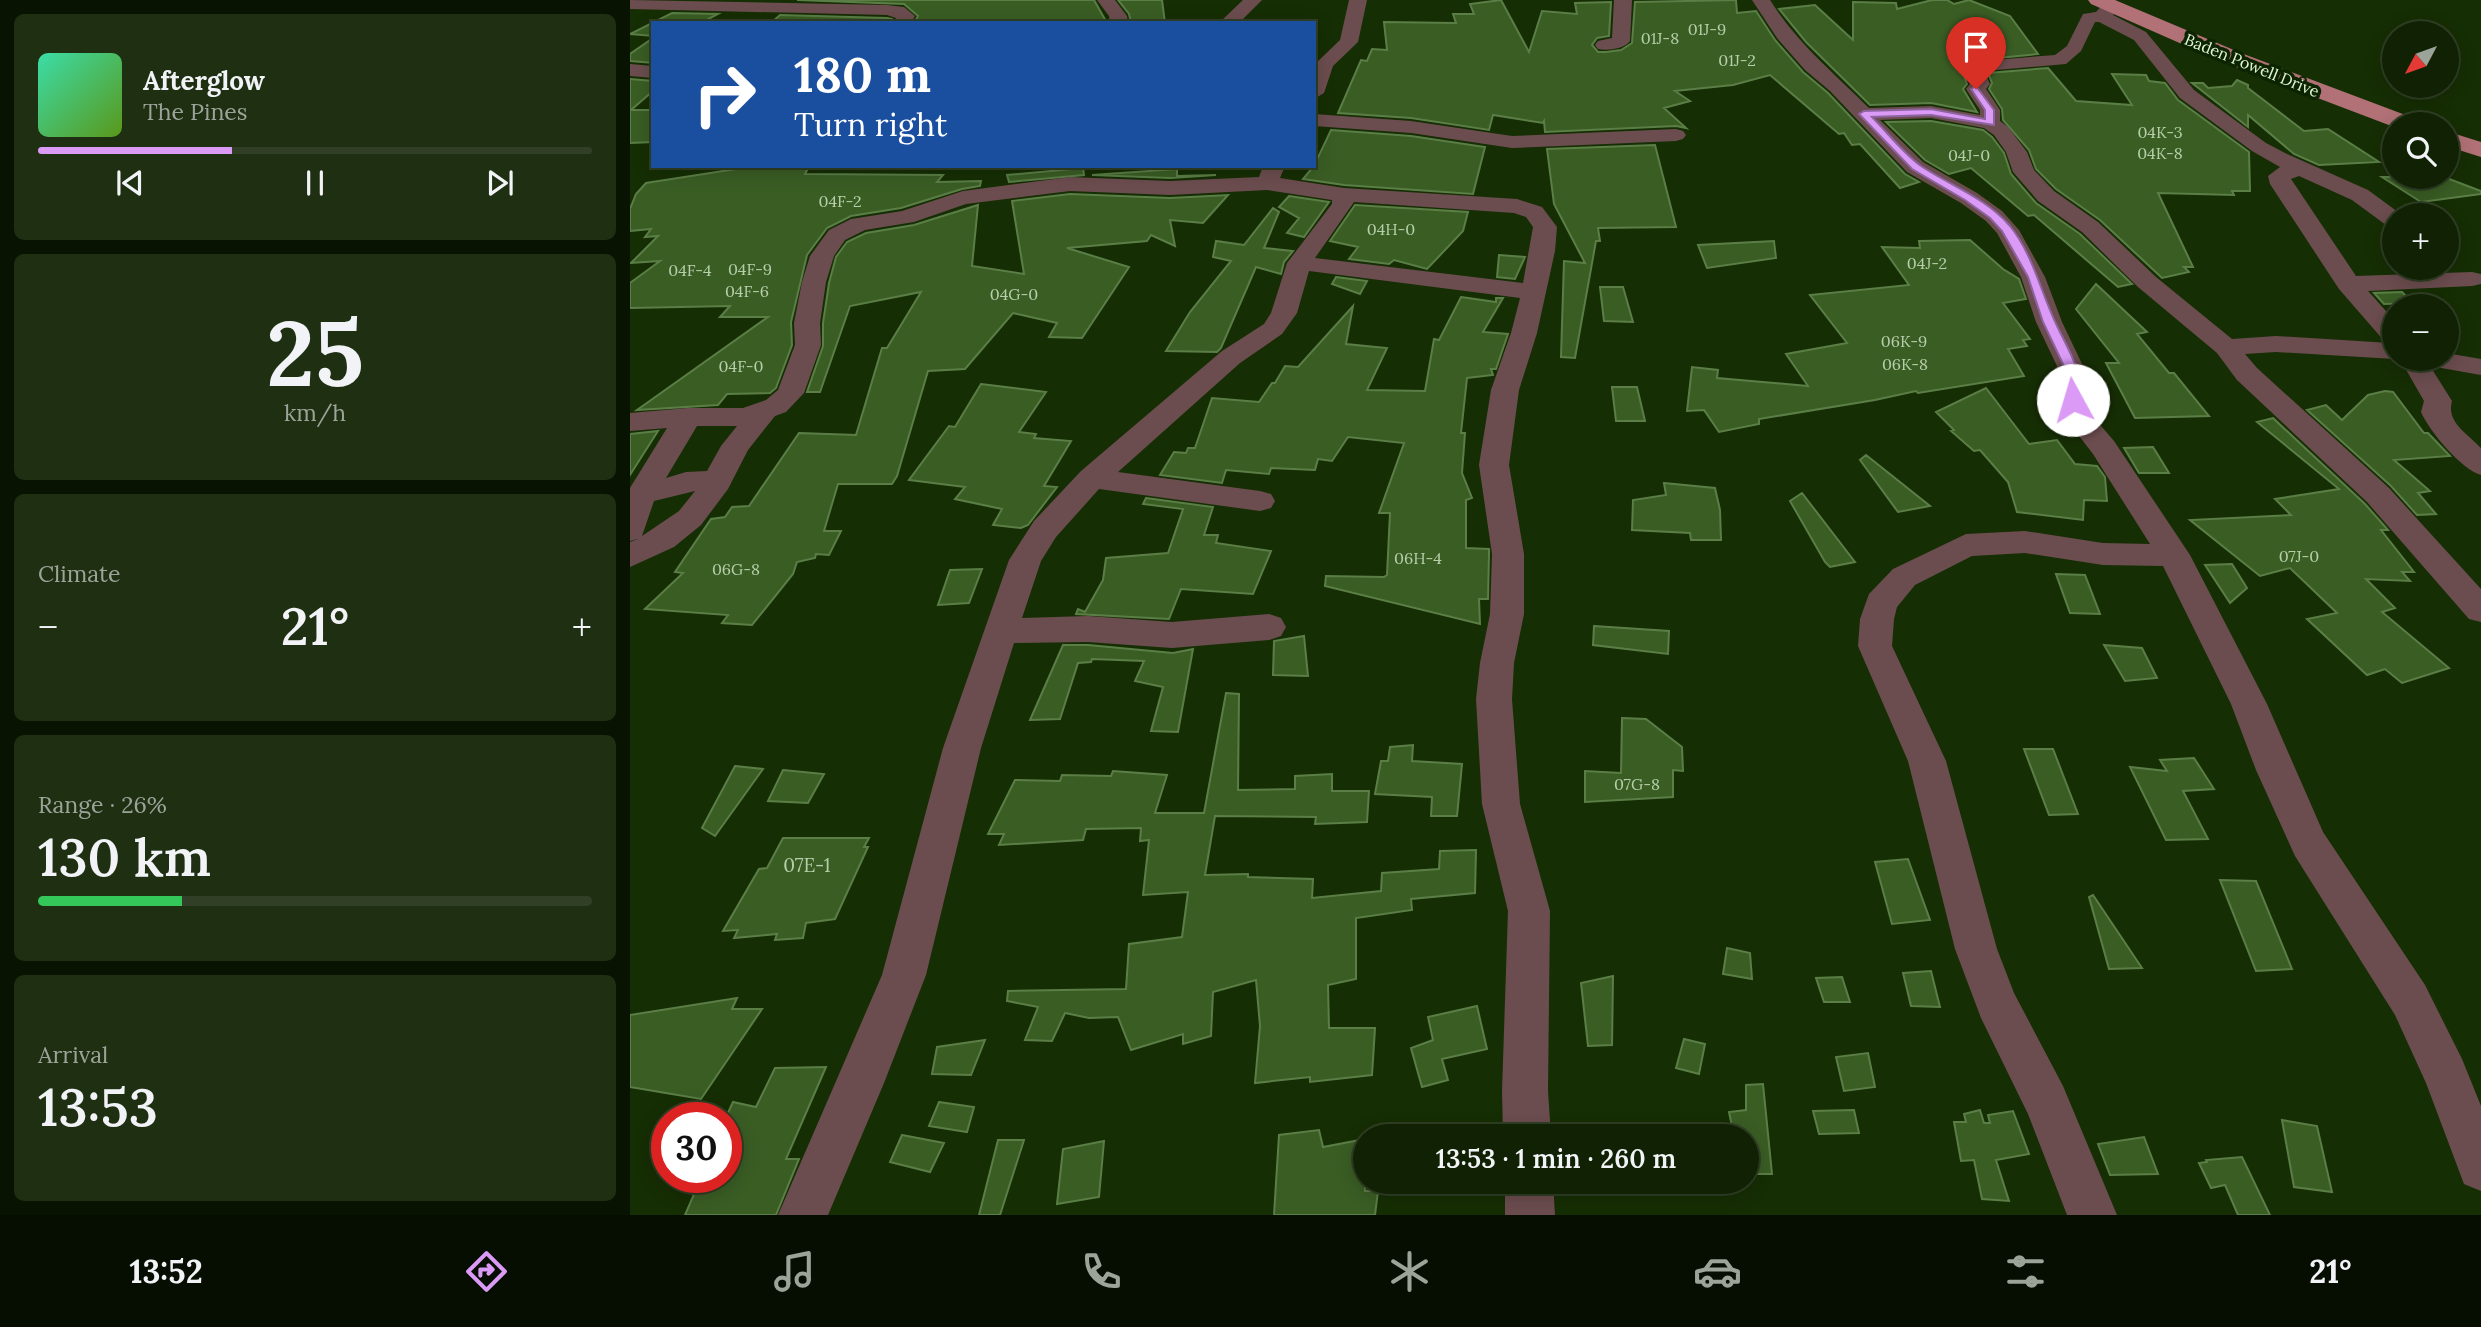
<!DOCTYPE html>
<meta charset="utf-8">
<style>
body{margin:0;font-family:Lora,serif;background:#1e2f12;color:#f1f3f6;height:100vh;display:flex;flex-direction:column;font-size:26px;white-space:nowrap}
*{box-sizing:border-box;margin:0}
p{font-size:23px;color:#9ca49a}
.icon{flex:none;width:38px;height:38px;fill:none;stroke:currentColor;stroke-width:2;stroke-linecap:round;stroke-linejoin:round}
.map{position:relative;flex:1;overflow:hidden}
.sheet{display:flex;flex-direction:column;gap:14px;padding:14px;background:#091302;width:630px}
.sheet>*{flex:none}
.top-card{position:absolute;left:21px;top:21px;width:665px;height:147px;border-radius:0px;box-shadow:0 4px 18px #0003,0 0 0 2px #303f25;background:#1a4fa0;color:#fff;overflow:hidden}
.needle{width:46px;rotate:229deg}
.tools{position:absolute;left:1752px;top:21px;display:grid;gap:14px}
.tools a{display:grid;place-items:center;width:77px;height:77px;border-radius:50%;background:#102203;box-shadow:0 4px 18px #0003,0 0 0 2px #303f25;font-size:35px}
.speed{position:absolute;left:21px;top:1102px;display:flex;gap:14px;font-size:35px;font-weight:700;text-align:center}
.speed>*{display:grid;place-content:center;width:91px;height:91px;border-radius:50%;background:#102203;box-shadow:0 4px 18px #0003,0 0 0 2px #303f25;line-height:1}
.speed .limit{border:10px solid #d22;background:#fff;color:#111}
.pin{position:absolute;display:grid;place-items:center;width:60px;height:60px;color:#fff;margin:-72px -30px;border-radius:50% 50% 50% 0;rotate:-45deg;box-shadow:0 0 7px #0007}
.pin .icon{rotate:45deg}
.me{position:absolute;width:77px;margin:-38px;rotate:354deg;stroke-linejoin:round;filter:drop-shadow(0 0 5px #0008)}
.turn{display:flex;align-items:center;gap:24px;height:147px;padding:0 28px;font-size:32px}
.turn .icon{width:91px;height:91px;stroke-width:2.5}
.turn b{display:block;font-size:49px;line-height:60px}
.big{font-size:52px;font-weight:600;line-height:1.1}
.sheet .card{flex:1;display:flex;flex-direction:column;justify-content:center;gap:10px;min-width:0;padding:0 24px;border-radius:10px;background:#1e2f12}
.sheet .dial{align-items:center;gap:0}
.dial b{font-size:91px;line-height:1}
.song{display:flex;align-items:center;gap:21px}
.cover{width:84px;height:84px;border-radius:10px;background:linear-gradient(135deg,hsl(160 70% 55%),hsl(90 70% 35%))}
.played{height:7px;border-radius:4px;background:linear-gradient(90deg,#da9af6 35%,#303f25 35%)}
.keys{display:flex;justify-content:space-around;direction:ltr}
.heat{display:flex;justify-content:space-between;align-items:center;font-size:38px;direction:ltr}
.charge{height:10px;border-radius:5px;background:linear-gradient(90deg,#34c759 26%,#303f25 0)}
.trip{position:absolute;left:723px;top:1124px;width:406px;height:70px;border-radius:35px;background:#102203;box-shadow:0 4px 18px #0003,0 0 0 2px #303f25;font-weight:600;line-height:70px;text-align:center}
.tab-bar{display:flex;height:112px;justify-content:space-around;align-items:center;background:#060e01;color:#9ca49a}
.tab-bar .icon{width:49px;height:49px}
.tab-bar .on{color:#da9af6}
.tab-bar b{font-size:32px;color:#f1f3f6}
main{display:flex;flex:1;min-height:0}
.map>svg:first-child{display:block}
.building{fill:#3a5d24;stroke:#5a7e46;stroke-width:2}
.lines{fill:none;stroke-linecap:round;stroke-linejoin:round}
.street{fill:#6c4d4f;fill-rule:evenodd}
.primary{fill:#b17176;fill-rule:evenodd}
.route{fill:#da9af6;stroke:#8e64a0;stroke-width:2}
.labels{text-anchor:middle;dominant-baseline:central;stroke-width:7;stroke-linejoin:round;paint-order:stroke}
.number-label{font-size:16px;fill:#b6cfaa}
.far-street-label{font-size:16px;fill:#e0f5d6;stroke:#0c2400}
.near-number-label{font-size:19px;fill:#b6cfaa}
</style>
<main>
<section class="sheet">
<div class="card">
<div class="song"><i class="cover"></i><div><b>Afterglow</b><p>The Pines</p></div></div>
<div class="played"></div>
<div class="keys"><svg class="icon" aria-label="previous" viewBox="0 0 24 24"><path d="M18 5L8 12l10 7zM5 5v14"/></svg><svg class="icon" aria-label="pause" viewBox="0 0 24 24"><path d="M8 5v14M16 5v14"/></svg><svg class="icon" aria-label="next" viewBox="0 0 24 24"><path d="M6 5l10 7-10 7zM19 5v14"/></svg></div>
</div>
<div class="card dial"><b>25</b><p>km/h</p></div>
<div class="card"><p>Climate</p>
<div class="heat"><a>−</a><b class="big">21°</b><a>+</a></div>
</div>
<div class="card"><p>Range · 26%</p><b class="big">130 km</b><div class="charge"></div></div>
<div class="card"><p>Arrival</p><b class="big">13:53</b></div>
</section>
<div class="map">
<svg width="1851" height="1215" viewBox="0 0 1851 1215">
<rect width="100%" height="100%" fill="#162e04"/>
<!-- building -->
<path class="building" d="M167 0H464L477 23H284L288 16 274 4Z
M488 0H532L535 23H501L499 14Z
M871 0 899 52 912 11 947 14 945 3 981 2 979 36 967 38 962 45 968 52H976L991 50 1002 43 1005 2 1106 0 1107 13 1126 11 1145 40 1173 72 1198 93 1275 174 1289 182 1270 188 1230 144 1222 145 1214 133 1209 134 1140 75 1103 85 1045 91 1060 101 1034 108 1056 128 1046 126 915 132 914 121 913 123 863 115 859 130 781 118 708 113 731 60 737 61 742 49 757 50 754 22 826 23 823 14H844L840 4Z
M1302 0H1317L1324 4 1339 0 1380 16 1408 54 1337 61 1333 73 1337 84 1333 89 1347 112 1301 103 1240 105 1176 42 1149 9 1185 5 1223 40V2L1266 3 1267 9Z
M42 13 88 14 71 23H23V36L0 34Z
M150 15 257 18 262 19 261 23H141Z
M23 38V63L0 61V54Z
M1418 68 1446 101 1502 105 1482 74 1516 75 1519 81 1535 83 1548 100 1619 152 1620 191H1602L1604 195 1528 193 1563 267H1554L1559 272 1532 278 1470 220 1426 189 1406 169 1399 150 1373 120 1372 109 1359 89 1362 83 1358 73Z
M0 79 23 81V91L1 110H23V142L0 143Z
M1607 80 1618 85V88L1674 131 1698 129 1749 162 1689 165 1664 154 1618 115V127L1562 83H1573L1578 88 1602 86Z
M1301 121 1353 130 1362 137 1374 153 1381 174 1406 203 1450 234 1502 284 1488 287 1404 215 1398 216 1341 168 1319 174 1295 160 1256 122Z
M701 130 781 136 855 147 843 194 714 185 673 179 684 166Z
M1025 145 1046 227 968 228 970 241H966L945 358 931 357 934 261 955 263 924 204 917 149Z
M158 166H179L175 174 313 175 307 182 351 181 350 186 332 189 271 208 221 216 197 228 177 255 161 322 162 345 146 388 140 393 97 394 88 405 7 410 138 317H90L100 306 0 308V283L30 261 1 263 28 236 15 237 21 229 0 231V209L6 194 16 183 106 169Z
M453 168 454 175 379 182 377 175Z
M547 169V176L586 175 540 178 462 175Z
M1752 177H1814L1851 191V194L1791 202Z
M440 194 540 198 598 195 573 223 540 220 545 246 521 235 517 241 437 248 499 267 452 338 419 337 427 323 383 313 335 369 298 371 267 476 262 484H208L194 531H211L199 555 186 554 185 558 167 562 163 574 122 625 92 623 98 615 15 609 53 573 45 572 81 519 95 517 102 507 119 506 169 433 226 435 252 348H257L291 292 220 306 190 392H177L193 346V323L199 283 206 257 217 242 236 233 284 225 348 205 342 266 394 274 382 201Z
M659 196 699 202 674 237 657 233 669 218 649 207Z
M725 205 838 212 833 231 797 269 764 260 759 264 719 259 728 247 700 241Z
M643 208 649 212 634 248 663 251 654 262 651 274 626 267 591 348 587 352 536 351 560 312 601 261 583 257 586 241 614 245Z
M1340 240 1373 269 1389 279 1396 299 1373 303 1400 339 1393 340 1397 346 1378 349 1394 376 1288 393 1286 391 1245 400 1129 419V424L1089 432 1074 410 1057 411 1062 367 1088 370 1087 378 1178 386 1156 354 1217 343 1180 295 1279 285 1252 247 1290 248 1289 241Z
M1144 241 1146 258 1077 268 1068 245Z
M869 255 895 257 885 279 867 277Z
M706 277 737 281 730 294 702 284Z
M1466 284 1517 332 1507 334 1539 373H1544L1579 416 1505 418 1476 363H1489L1446 309Z
M970 287H993L1003 322 974 321Z
M1772 292 1783 303 1754 304 1744 293Z
M831 297 866 302V298H873L853 332 878 334 866 369H861L863 375 837 378 831 433H835L832 473 842 498 836 500V548L859 549V554L858 599H849L850 624 695 586 696 576 754 577 757 575 760 513H749L774 443 718 437 702 461 688 459 685 470 641 468 639 474 596 470 592 483 530 475 544 452 556 453 558 448H565L582 398 629 402 642 383H645L655 366 668 367 723 306 716 344 757 348 737 390 795 391 804 339 809 340Z
M351 384 416 392 389 432 406 434 404 438 441 441 414 486 427 487 398 525 391 528 363 525 372 509 325 499 335 487 279 480 319 426 325 427Z
M982 387H1007L1015 421H986Z
M1356 388 1399 444 1427 440 1445 464 1467 466 1475 477 1477 501 1454 500 1453 520 1387 512 1378 482 1350 450 1344 451 1321 431 1324 430 1306 412Z
M1755 391 1763 392 1794 433H1798L1820 456 1764 460 1800 491 1788 493 1806 514 1787 515 1761 486 1677 410 1696 405 1712 420 1738 395Z
M1643 418 1735 504 1758 530H1751L1784 572H1772L1780 581 1736 579 1765 608 1752 612 1819 668 1772 683 1755 669 1737 675 1677 619 1707 613 1660 568 1630 576 1560 520 1661 515 1645 499 1709 489 1627 422Z
M28 431 0 475V434Z
M1523 447 1539 473H1509L1494 448Z
M1236 455 1300 506 1268 512 1230 460Z
M1034 483 1085 488 1090 510 1091 540H1061L1060 533 1002 530 1003 500 1036 495Z
M1172 493 1225 562 1200 567 1195 562 1160 501Z
M516 498 583 507 574 535H588L586 543 641 551 623 594 551 589 539 619 446 614 448 609 455 612 473 580 476 558 538 553 553 509 513 504Z
M1602 564 1617 588 1600 603 1575 565Z
M352 569 339 603 308 605 320 570Z
M1426 574 1455 575 1470 614 1440 613Z
M964 626 1039 631 1038 654 963 645Z
M674 636 678 676 643 675 644 641Z
M433 645H458L543 653 563 649 548 732 521 731 533 687 505 681 514 661 462 659 461 662 448 663 430 719 400 720Z
M1474 645 1512 648 1527 678 1495 681Z
M596 693 609 694 608 790 665 789V776L702 774V791H739L737 822 685 824 686 817 585 816 575 875 618 874V877L683 879 682 898 751 891 752 873 809 869 810 851 846 850 845 893 781 899 782 910 726 918V979L698 985 699 1028H745L742 1075 680 1082V1077L625 1083 630 1026 626 980 583 992 581 1036 553 1044V1034L501 1050 488 1017 459 1018 435 1013 422 1041 395 1040 408 1007 377 1001 378 991 496 989 499 944 552 937 558 892 513 895 519 840 510 841 511 828 456 829 453 840 369 845 374 834H358L385 780 430 781 432 775 481 776 483 771 537 775 525 813H574Z
M992 718 1016 719 1052 747 1053 771 1043 770V797L955 802V771L991 773Z
M783 745 782 761 832 764 827 816H801L802 797 745 794 751 761H758L760 747Z
M1394 749H1423L1448 814 1419 815Z
M1564 758 1584 789 1553 791 1578 839 1536 840 1500 767 1537 771 1530 760Z
M105 766 133 769 85 836 72 828Z
M153 770 194 774 178 803 138 801Z
M153 838H239L234 847H238L205 919 176 923 173 938 145 940 147 934 104 938 108 930 93 931 129 869 137 868Z
M1278 859 1300 920 1262 924 1245 862Z
M1590 880 1626 881 1662 969 1626 971Z
M1463 895 1512 968 1479 969 1459 897Z
M1097 948 1120 953 1122 979 1093 974Z
M1301 971 1310 1007 1281 1006 1273 973Z
M983 976 982 1045 958 1046 951 983Z
M1212 977 1220 1002H1194L1186 978Z
M107 998 102 1009H132L71 1099 0 1087V1015Z
M847 1006 857 1049 812 1059 818 1080 792 1087 781 1048 803 1040 798 1017Z
M1054 1039 1075 1044 1069 1074 1046 1068Z
M355 1040 341 1075 302 1074 307 1047Z
M1238 1053 1245 1087 1214 1091 1206 1057Z
M196 1067 156 1159H169L146 1215H55L71 1178H96V1117L103 1102 126 1107 145 1068Z
M1133 1084 1142 1174H1116V1136H1104L1099 1112 1116 1110V1085Z
M309 1102 344 1107 337 1132 299 1126Z
M1224 1110 1229 1133 1189 1134 1183 1111Z
M1350 1110 1354 1123H1360L1358 1115 1383 1111 1399 1154 1366 1160 1379 1201 1352 1199 1344 1160 1331 1161 1324 1122H1336L1334 1114Z
M1652 1120 1687 1126 1702 1192 1664 1187Z
M689 1130 693 1147 735 1139V1191H748L745 1215H644L649 1135Z
M272 1135 314 1143 300 1172 260 1162Z
M1514 1137 1528 1174 1480 1175 1468 1144Z
M368 1140H394L370 1215H349Z
M474 1141 469 1197 427 1204 433 1149Z
M1612 1157 1640 1215H1608L1595 1185 1581 1188 1569 1163 1577 1162 1576 1160Z"/>
<g class="lines">
<!-- street -->
<path class="street" d="M0 0 257 5 274 7 285 16 281 23H263L266 18 257 15 0 9Z
M467 0H485L497 16 498 23H480L479 16Z
M613 0H632L609 23H589Z
M719 0H737L728 42 703 66 694 93 684 99V65L710 40Z
M984 0H1002L1000 41C994 49 977 51 968 49L965 45 968 41 982 38Z
M1122 0H1140C1168 44 1202 71 1239 108L1301 106 1350 115V110L1336 89 1340 84 1335 72 1339 62 1425 55 1437 46 1453 14 1466 12 1475 2H1487L1490 6 1483 15 1516 32 1564 90 1636 143 1655 153 1738 190 1772 215H1764V227L1756 225 1722 200 1669 176 1661 179 1726 276 1842 272 1851 274V284L1842 286 1738 291 1764 320 1765 359 1646 352 1615 354 1627 368 1759 488 1851 589V622L1839 619 1737 502 1607 380 1587 353 1508 287 1452 232 1408 201 1383 172 1376 152 1364 135 1354 128 1301 118 1250 120 1293 162 1347 193 1372 211 1389 230 1415 277 1432 322 1453 366 1460 413 1484 441 1560 555 1637 704 1693 832 1795 985 1832 1059 1851 1106V1191L1834 1184 1796 1083 1765 1015 1665 856 1626 770 1601 704 1533 566 1473 565 1395 553 1342 556 1285 585 1267 607 1264 619 1262 646 1316 761 1367 949 1384 993 1433 1086 1487 1215H1437L1398 1114 1351 1018 1325 949 1278 761 1228 646 1230 619 1239 594 1263 569 1336 534 1395 531 1473 543 1520 544 1463 454 1432 414 1427 366 1406 322 1391 277 1367 233 1356 221 1331 203 1277 172 1200 91 1175 70 1147 38ZM1465 22H1469L1504 40 1550 98 1622 151 1650 167 1638 176 1640 184 1709 289 1755 342 1760 343 1646 336 1602 339 1526 277 1468 222 1424 191 1404 170 1397 152 1378 127 1370 121V110L1356 89 1360 84 1354 71 1436 64 1451 51Z
M0 64 23 66V78L0 76Z
M684 114 781 121 882 136 1046 129 1053 131 1056 135 1053 139 1046 141 882 148 781 133 684 126Z
M633 166H655L650 178 714 188 887 199 912 207 927 227 925 251 907 333 889 390 879 465 894 554V614L884 663 882 699 890 804 920 911 918 1091 921 1136H873L872 1091 878 911 852 804 846 699 850 663 860 614 862 554 849 465 861 390 881 333 890 298 679 271 667 313 652 334 610 363 488 472 630 491 641 494 645 501 641 508 630 511 469 489 426 537 411 561 392 618 458 616 542 622 639 614 651 618 656 627 651 636 639 640 542 648 458 642 384 643 351 748 296 975 254 1083 198 1215H148L252 975 313 748 379 560 404 521 451 471 592 351 634 324 641 313 657 263 702 204V200L637 190 540 195 440 191 336 204 284 222 235 230 215 240 204 256 196 282 190 323 191 345 174 393 156 412 145 416 118 450 98 489 71 525 44 547 0 567V542L8 539 0 541V488L37 428 0 431V413L58 408H113L136 400 148 390 165 345 164 323 172 282 180 256 199 230 221 219 272 211 333 191 440 177 540 181 629 177ZM724 202 884 213 896 217 903 227 893 283 685 258ZM67 426H107L91 446 77 471 56 472 36 478ZM65 491 49 511 12 536 24 501Z
M1816 353 1851 359V375L1800 366 1822 401C1816 422 1837 433 1851 448V475C1831 469 1800 432 1791 412L1794 401 1770 359H1816Z
M875 1181H923L925 1215H875Z"/>
<!-- primary -->
<path class="primary" d="M1458 0H1485L1611 53 1786 119 1790 124H1764V127L1595 63 1461 4Z
M1816 131 1851 142V157L1816 146Z"/>
</g>
<!-- route -->
<path class="route" d="M1346 86 1364 110V125L1301 115 1242 117C1257 132 1273 153 1291 166 1321 186 1356 198 1380 226 1404 256 1411 294 1428 328 1438 349 1457 379 1448 403H1439L1437 400 1434 366 1413 322 1398 277 1372 231 1360 218 1335 200 1282 169 1229 114 1234 111 1301 109 1355 119V110L1341 89Z"/>
<g class="labels">
<!-- number labels -->
<g class="number-label">
<text x="1077" y="29">01J-9</text>
<text x="1030" y="38">01J-8</text>
<text x="1107" y="60">01J-2</text>
<text x="1530" y="132">04K-3</text>
<text x="1530" y="153">04K-8</text>
<text x="1339" y="155">04J-0</text>
<text x="210" y="201">04F-2</text>
<text x="761" y="229">04H-0</text>
<text x="1297" y="263">04J-2</text>
<text x="120" y="269">04F-9</text>
<text x="60" y="270">04F-4</text>
<text x="117" y="291">04F-6</text>
<text x="384" y="294">04G-0</text>
<text x="1274" y="341">06K-9</text>
<text x="1275" y="364">06K-8</text>
<text x="111" y="366">04F-0</text>
<text x="1669" y="556">07J-0</text>
<text x="788" y="558">06H-4</text>
<text x="106" y="569">06G-8</text>
<text x="1007" y="784">07G-8</text>
</g>
<!-- far-street labels -->
<g class="far-street-label">
<text transform="translate(1622 65) rotate(22)">Baden Powell Drive</text>
</g>
<!-- near-number labels -->
<g class="near-number-label">
<text x="177" y="865">07E-1</text>
</g>
</g>
</svg>
<div class="tools">
<a><svg class="needle" viewBox="-14 -14 28 28"><path d="M0-13l5 13h-10z" fill="#e53935"/><path d="M0 13l5-13h-10z" fill="#9ca49a"/></svg></a>
<a><svg class="icon" aria-label="search" viewBox="0 0 24 24"><circle cx="10" cy="10" r="6"/><path d="M15 15l6 6"/></svg></a>
<a>+</a>
<a>−</a>
</div>
<div class="speed"><div class="limit">30</div></div>
<div class="pin" style="left:1346px;top:89px;background:#d93025"><svg class="icon" aria-label="arrive" viewBox="0 0 24 24"><path d="M6 21V4h12l-3 4 3 4H6"/></svg></div>
<svg class="me" style="left:1443px;top:400px" viewBox="-20 -20 40 40"><circle r="19" fill="#fff"/><path d="M0-13L10 11 0 6-10 11z" fill="#da9af6"/></svg>
<div class="trip">13:53 · 1 min · 260 m</div>
<div class="top-card">
<div class="turn"><svg class="icon" aria-label="right" viewBox="0 0 24 24"><path d="M7 20v-9h11M14 6l5 5-5 5"/></svg><div><b>180 m</b>Turn right</div></div>
</div>
</div>
</main>
<nav class="tab-bar">
<b>13:52</b>
<svg class="icon on" aria-label="directions" viewBox="0 0 24 24"><path d="M12 3l9 9-9 9-9-9zM9 14v-3h6M13 9l2 2-2 2"/></svg>
<svg class="icon" aria-label="music" viewBox="0 0 24 24"><path d="M9 18V5l10-2v13"/><circle cx="6" cy="18" r="3"/><circle cx="16" cy="16" r="3"/></svg>
<svg class="icon" aria-label="phone" viewBox="0 0 24 24"><path d="M5 4h4l2 5-3 2q2 4 5 5l2-3 5 2v4C11 20 4 13 5 4z"/></svg>
<svg class="icon" aria-label="climate" viewBox="0 0 24 24"><path d="M12 3v18M4 7l16 10M4 17L20 7"/></svg>
<svg class="icon" aria-label="car" viewBox="0 0 24 24"><path d="M5 17H2v-5l4-1 3-4h7l3 4 3 1v5h-3M9 17h6M6 11h13"/><circle cx="7" cy="17" r="2"/><circle cx="17" cy="17" r="2"/></svg>
<svg class="icon" aria-label="filters" viewBox="0 0 24 24"><path d="M4 7h16M4 17h16"/><circle cx="9" cy="7" r="2"/><circle cx="15" cy="17" r="2"/></svg>
<b>21°</b>
</nav>
